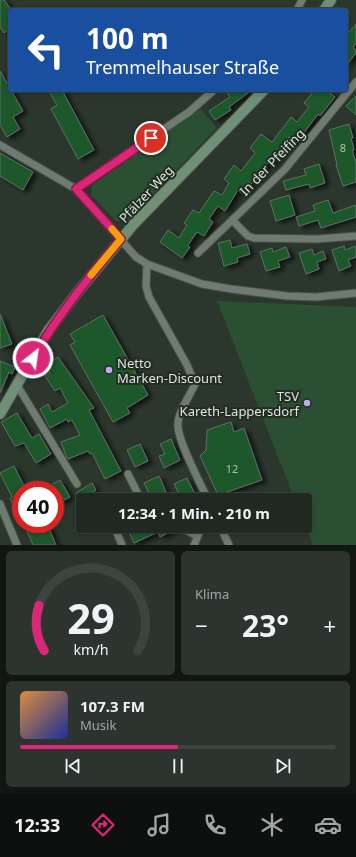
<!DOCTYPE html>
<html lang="de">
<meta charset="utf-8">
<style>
body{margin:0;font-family:"Noto Sans",sans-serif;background:#2d342f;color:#f1f3f6;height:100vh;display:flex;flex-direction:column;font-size:15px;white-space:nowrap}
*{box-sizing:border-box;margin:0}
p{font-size:13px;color:#a2a6a5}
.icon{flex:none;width:22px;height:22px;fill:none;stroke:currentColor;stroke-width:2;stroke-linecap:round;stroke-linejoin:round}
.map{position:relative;height:545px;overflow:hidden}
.sheet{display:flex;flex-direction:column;gap:6px;padding:6px;background:#121613;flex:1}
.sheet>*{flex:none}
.guide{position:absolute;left:8px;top:8px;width:340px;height:84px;border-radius:4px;box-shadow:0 2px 6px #0003,0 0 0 1px #3d4440;background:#1a4fa0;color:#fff;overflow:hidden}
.speed{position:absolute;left:12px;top:481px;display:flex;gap:8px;font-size:20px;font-weight:700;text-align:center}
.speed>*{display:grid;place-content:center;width:52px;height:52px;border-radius:50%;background:#202822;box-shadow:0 2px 6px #0003,0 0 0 1px #3d4440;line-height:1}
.speed .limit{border:6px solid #d22;background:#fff;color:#111}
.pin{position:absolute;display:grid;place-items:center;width:34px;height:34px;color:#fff;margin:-17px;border:2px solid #fff;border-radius:50%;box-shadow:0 1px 4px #0007}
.me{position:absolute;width:44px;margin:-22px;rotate:30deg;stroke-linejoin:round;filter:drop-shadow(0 0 3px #0008)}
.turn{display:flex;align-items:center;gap:14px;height:84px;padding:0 12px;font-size:18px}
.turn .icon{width:52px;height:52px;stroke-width:2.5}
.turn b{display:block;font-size:28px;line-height:34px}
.big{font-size:30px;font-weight:700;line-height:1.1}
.sheet .widget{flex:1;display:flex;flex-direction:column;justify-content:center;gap:6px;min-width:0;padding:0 14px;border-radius:6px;background:#2d342f}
.sheet .dial{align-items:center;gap:0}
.dial svg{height:104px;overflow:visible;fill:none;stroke:#3d4440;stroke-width:7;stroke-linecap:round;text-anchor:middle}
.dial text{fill:#f1f3f6;stroke:none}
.song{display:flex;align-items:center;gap:12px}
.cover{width:48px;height:48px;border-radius:6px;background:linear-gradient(135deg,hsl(30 70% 55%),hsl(230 70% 35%))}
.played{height:4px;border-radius:2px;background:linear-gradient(90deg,#db2777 50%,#3d4440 50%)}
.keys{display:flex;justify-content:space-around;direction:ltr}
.heat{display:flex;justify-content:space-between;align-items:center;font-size:22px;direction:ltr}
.sheet .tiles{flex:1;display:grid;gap:6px;grid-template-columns:1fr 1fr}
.widget:last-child{grid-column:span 2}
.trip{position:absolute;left:76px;top:493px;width:236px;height:40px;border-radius:4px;background:#202822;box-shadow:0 2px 6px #0003,0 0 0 1px #3d4440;font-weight:700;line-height:40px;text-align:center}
.tab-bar{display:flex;height:64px;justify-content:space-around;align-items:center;background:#0d100e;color:#a2a6a5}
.tab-bar .icon{width:28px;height:28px}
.tab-bar .active{color:#db2777}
.tab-bar b{font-size:18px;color:#f1f3f6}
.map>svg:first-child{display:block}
.green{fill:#2b4f33}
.building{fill:#1b592c;stroke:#636e64;filter:url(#shadow)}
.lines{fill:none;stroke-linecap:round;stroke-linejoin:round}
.street-casing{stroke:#485149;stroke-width:9}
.secondary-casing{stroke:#485149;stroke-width:12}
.street{stroke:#6f7a70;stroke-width:7}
.secondary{stroke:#718e76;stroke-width:10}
.route-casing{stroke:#8e194d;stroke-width:10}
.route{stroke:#db2777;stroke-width:7}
.slow{stroke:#f59e0b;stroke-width:7}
.poi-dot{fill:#c1a8f3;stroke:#222c23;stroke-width:1.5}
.labels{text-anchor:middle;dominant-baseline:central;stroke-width:4;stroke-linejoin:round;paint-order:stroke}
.number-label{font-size:11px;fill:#acc1b2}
.street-label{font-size:13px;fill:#dde4de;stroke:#222c23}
.poi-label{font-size:13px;fill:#dde4de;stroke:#222c23;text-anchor:start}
</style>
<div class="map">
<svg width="356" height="545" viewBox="0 0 356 545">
<defs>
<filter id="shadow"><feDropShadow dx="4.5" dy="2.5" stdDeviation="2" flood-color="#0009"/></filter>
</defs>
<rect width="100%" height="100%" fill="#2b362d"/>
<!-- green -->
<path class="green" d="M201 109 217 128 126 222 116 221 91 195 92 185Z
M217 301 356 307V545H313L305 526V500H295Z"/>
<!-- building -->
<path class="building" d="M0 0H4L10 8V28L4 33 0 27Z
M356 24V43L353 48 356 50V53L346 66V36Z
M0 71 23 111 13 117 20 129 7 137 0 125Z
M48 90H62L94 150 78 159 51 109 57 105Z
M225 90H252L229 107 231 110 215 120 209 111 230 97Z
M319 90H326L335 97 320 116 318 114 297 142 289 137 280 149 282 150 270 165 268 163 243 194 238 190 225 211 218 206 209 219 213 222 204 236 197 232 188 245 190 247 182 258 160 242 168 230 179 238 187 225 184 223 193 210 199 213 214 191 222 195 229 183 224 179 234 165 241 171 255 153 250 148 261 134 272 142 291 117 297 122 309 107 304 103 314 91 317 93Z
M356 96V115L346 106Z
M349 124 353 138H351L354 150H352L356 162V182L343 186 336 165H337L329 130Z
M0 153 33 172 23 190 0 176Z
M319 164 325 183 310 188 309 184 286 190 283 181 306 175 304 169Z
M289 195 295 215 276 221 270 201Z
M328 200 333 213 356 205V217L321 228 318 220 299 226 296 217 315 211 313 205Z
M230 240 232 248 247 244 250 254 237 258 238 262 224 266 218 243Z
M344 246 345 250 356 246V257L348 260 351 266 339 271 332 250Z
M286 247 290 257 278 261 280 267 266 271 260 252 272 248 273 252Z
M312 249 314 255 323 251 326 259 317 262 319 269 306 274 299 253Z
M0 314 12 344 0 348Z
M103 315 148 395 127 408 130 413 113 422 70 345 75 342 70 334Z
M58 357 94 408 89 410 121 471 105 479 92 453 90 454 88 451 68 459 66 456 61 442 80 435 72 420 68 422 67 419 50 428 40 409 48 404 52 412 68 403 60 388 55 391 45 376 50 373 45 366Z
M0 361 15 367 12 374 9 372 0 393Z
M17 413 32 438 39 434 51 454 36 463 24 443 15 446 1 422Z
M231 422 234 432 244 428 262 480 218 495 200 456 206 450 207 430Z
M171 439 180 460 164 468 159 456 165 454 160 444Z
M140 444 148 461 135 467 127 450Z
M14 466 26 490H21V525L10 498 12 497 0 473Z
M159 476 166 492 152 499 144 483Z
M187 478 198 500H182L174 484Z
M60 480 70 497 55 505V490H41Z
M92 483 96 490 79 500 76 493Z
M38 524H47L56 545H33L26 529Z
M126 526H173L175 529 160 537 158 532 134 543Z"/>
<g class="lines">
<!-- street casing -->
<g class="street-casing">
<path id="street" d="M297 10 302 0
M0 145 76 189 136 257 147 264 202 284 231 289 287 296 316 297 356 293
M76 189 189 112 214 90
M232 220 248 236 254 238 317 239 356 236
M198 253 285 169 356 82
M147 264 146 286 149 297 187 365 195 384C190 396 177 413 178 426 178 442 201 484 208 500
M17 385 77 484
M128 474 141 500
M0 504 17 545
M114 526 122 545
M178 526 197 536
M220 526 229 545
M194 545 202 526"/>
</g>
<!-- secondary casing -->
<g class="secondary-casing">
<path id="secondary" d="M324 10 331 0
M0 414 48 331 77 293 133 225 264 90"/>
</g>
<!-- street -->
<use href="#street" class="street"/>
<!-- secondary -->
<use href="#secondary" class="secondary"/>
</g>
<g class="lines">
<!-- route casing -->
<g class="route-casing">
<path id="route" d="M33 358C58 315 89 277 121 239L76 189 151 138"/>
</g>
<!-- route -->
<use href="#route" class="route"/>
<!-- slow -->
<path class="slow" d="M91 275 121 239 112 229"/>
</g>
<!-- markers -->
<g class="poi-dot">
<circle cx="109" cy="370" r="4"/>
<circle cx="307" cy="403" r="4"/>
</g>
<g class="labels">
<!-- number labels -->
<g class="number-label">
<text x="343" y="147">8</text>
<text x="232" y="468">12</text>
</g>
<!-- street labels -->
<g class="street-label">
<text transform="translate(272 162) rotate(-46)">In der Pfeifing</text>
<text transform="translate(146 194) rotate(-47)">Pfälzer Weg</text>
</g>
<!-- poi labels -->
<g class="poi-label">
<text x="117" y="363">Netto<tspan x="117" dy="15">Marken-Discount</tspan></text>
<text x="299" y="396" text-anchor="end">TSV<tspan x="299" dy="15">Kareth-Lappersdorf</tspan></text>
</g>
</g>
</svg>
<div class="speed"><div class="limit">40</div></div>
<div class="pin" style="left:151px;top:138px;background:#d93025"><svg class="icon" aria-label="arrive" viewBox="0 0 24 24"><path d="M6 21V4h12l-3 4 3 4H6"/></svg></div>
<svg class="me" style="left:33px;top:358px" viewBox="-20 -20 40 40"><circle r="17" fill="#db2777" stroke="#fff" stroke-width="3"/><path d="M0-11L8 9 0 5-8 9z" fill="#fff"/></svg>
<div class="trip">12:34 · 1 Min. · 210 m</div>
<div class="guide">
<div class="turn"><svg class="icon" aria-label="left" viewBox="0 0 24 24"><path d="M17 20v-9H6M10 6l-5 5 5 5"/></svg><div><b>100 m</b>Tremmelhauser Straße</div></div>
</div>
</div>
<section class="sheet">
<div class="tiles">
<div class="widget dial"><svg viewBox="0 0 100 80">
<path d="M14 69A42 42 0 1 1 86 69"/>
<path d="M14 69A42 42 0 0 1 10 34" stroke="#db2777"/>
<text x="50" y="56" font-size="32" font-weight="700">29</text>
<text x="50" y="72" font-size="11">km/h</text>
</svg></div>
<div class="widget"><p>Klima</p>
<div class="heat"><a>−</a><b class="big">23°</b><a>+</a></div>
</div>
<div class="widget">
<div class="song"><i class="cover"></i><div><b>107.3 FM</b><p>Musik</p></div></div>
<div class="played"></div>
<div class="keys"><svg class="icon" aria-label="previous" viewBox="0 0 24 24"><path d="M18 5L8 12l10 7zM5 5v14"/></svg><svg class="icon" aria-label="pause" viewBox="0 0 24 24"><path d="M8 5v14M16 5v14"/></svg><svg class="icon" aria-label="next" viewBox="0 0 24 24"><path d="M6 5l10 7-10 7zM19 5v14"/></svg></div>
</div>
</div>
</section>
<nav class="tab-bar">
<b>12:33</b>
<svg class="icon active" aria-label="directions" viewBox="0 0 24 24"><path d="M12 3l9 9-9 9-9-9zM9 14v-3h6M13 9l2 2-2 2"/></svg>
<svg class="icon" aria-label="music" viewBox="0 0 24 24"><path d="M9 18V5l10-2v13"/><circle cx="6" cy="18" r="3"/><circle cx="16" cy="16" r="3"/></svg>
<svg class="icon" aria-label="phone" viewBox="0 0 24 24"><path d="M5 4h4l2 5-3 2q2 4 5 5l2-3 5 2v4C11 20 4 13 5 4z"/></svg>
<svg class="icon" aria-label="climate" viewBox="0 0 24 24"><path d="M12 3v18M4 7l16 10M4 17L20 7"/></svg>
<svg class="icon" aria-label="car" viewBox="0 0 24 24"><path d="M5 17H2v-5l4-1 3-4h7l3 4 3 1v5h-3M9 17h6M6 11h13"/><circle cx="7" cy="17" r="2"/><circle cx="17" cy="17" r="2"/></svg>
</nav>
